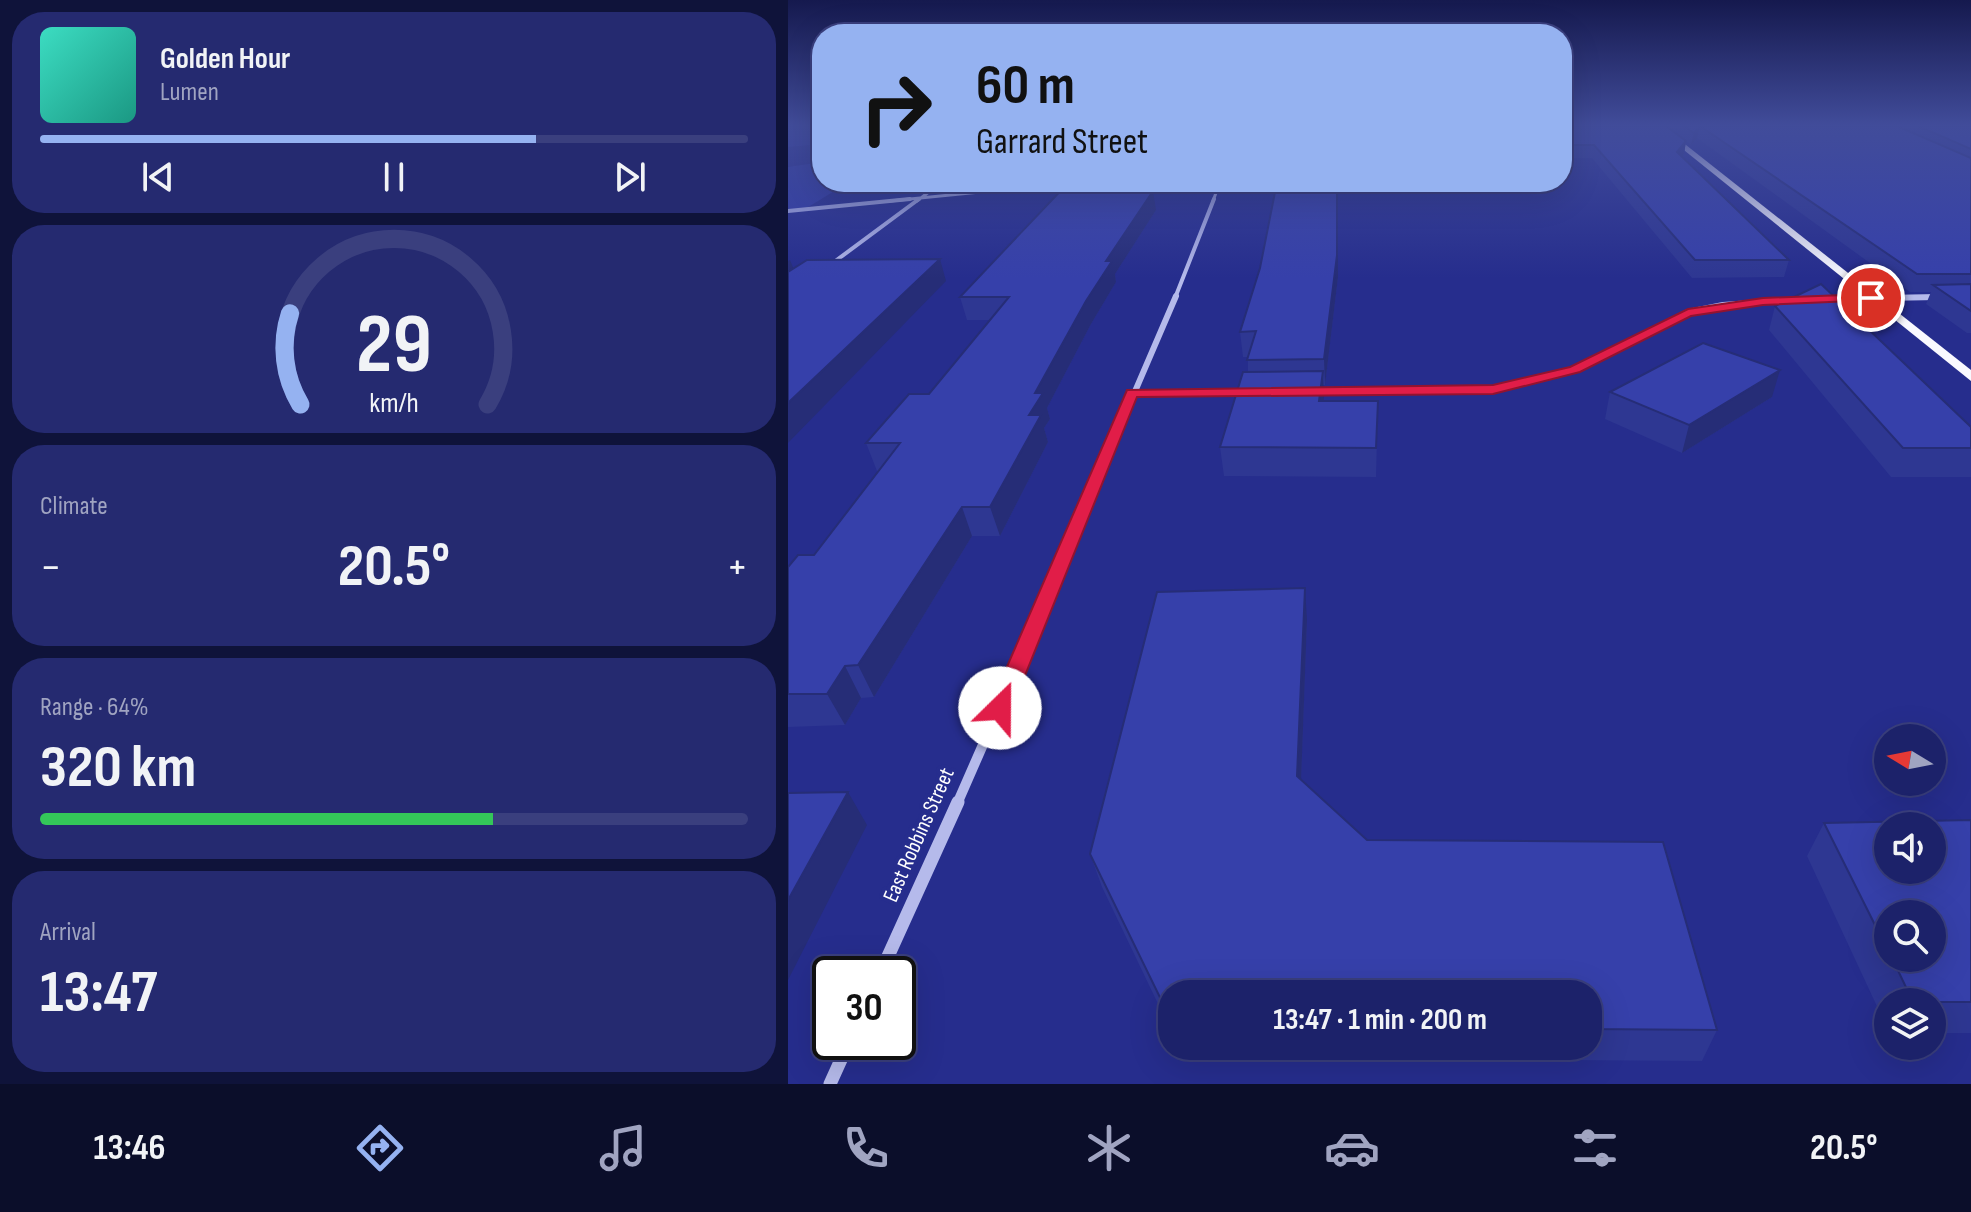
<!DOCTYPE html>
<meta charset="utf-8">
<style>
body{margin:0;font-family:"Sofia Sans Condensed",sans-serif;background:#252a70;color:#f1f3f6;height:100vh;display:flex;flex-direction:column;font-size:30px;white-space:nowrap}
*{box-sizing:border-box;margin:0}
p{font-size:26px;color:#a0a4c1}
.icon{flex:none;width:44px;height:44px;fill:none;stroke:currentColor;stroke-width:2;stroke-linecap:round;stroke-linejoin:round}
.map{position:relative;flex:1;overflow:hidden}
.side{display:flex;flex-direction:column;gap:12px;padding:12px;background:#0f133a;width:788px}
.side>*{flex:none}
.banner{position:absolute;left:24px;top:24px;width:760px;height:168px;border-radius:32px;box-shadow:0 8px 32px #0002,0 0 0 2px #3a3f7e;background:#95b2f1;color:#111;overflow:hidden}
.needle{width:52px;rotate:280deg}
.buttons{position:absolute;left:1086px;top:724px;display:grid;gap:16px}
.buttons a{display:grid;place-items:center;width:72px;height:72px;border-radius:50%;background:#1c226a;box-shadow:0 8px 32px #0002,0 0 0 2px #3a3f7e;font-size:40px}
.speed{position:absolute;left:24px;top:956px;display:flex;gap:16px;font-size:40px;font-weight:700;text-align:center}
.speed>*{display:grid;place-content:center;width:104px;height:104px;border-radius:50%;background:#1c226a;box-shadow:0 8px 32px #0002,0 0 0 2px #3a3f7e;line-height:1}
.speed .limit{border:4px solid #111;border-radius:12px;background:#fff;color:#111}
.pin{position:absolute;display:grid;place-items:center;width:68px;height:68px;color:#fff;margin:-34px;border:4px solid #fff;border-radius:50%;box-shadow:0 2px 8px #0007}
.me{position:absolute;width:88px;margin:-44px;rotate:23deg;stroke-linejoin:round;filter:drop-shadow(0 0 6px #0008)}
.turn{display:flex;align-items:center;gap:28px;height:168px;padding:0 32px;font-size:36px}
.turn .icon{width:104px;height:104px;stroke-width:2.5}
.turn b{display:block;font-size:56px;line-height:68px}
.big{font-size:60px;font-weight:700;line-height:1.1}
.side .widget{flex:1;display:flex;flex-direction:column;justify-content:center;gap:12px;min-width:0;padding:0 28px;border-radius:32px;background:#252a70}
.side .dial{align-items:center;gap:0}
.dial svg{height:208px;overflow:visible;fill:none;stroke:#3a3f7e;stroke-width:7;stroke-linecap:round;text-anchor:middle}
.dial text{fill:#f1f3f6;stroke:none}
.song{display:flex;align-items:center;gap:24px}
.cover{width:96px;height:96px;border-radius:12px;background:linear-gradient(135deg,hsl(170 70% 55%),hsl(170 70% 35%))}
.played{height:8px;border-radius:4px;background:linear-gradient(90deg,#95b2f1 70%,#3a3f7e 70%)}
.keys{display:flex;justify-content:space-around;direction:ltr}
.heat{display:flex;justify-content:space-between;align-items:center;font-size:44px;direction:ltr}
.charge{height:12px;border-radius:6px;background:linear-gradient(90deg,#34c759 64%,#3a3f7e 0)}
.trip{position:absolute;left:370px;top:980px;width:444px;height:80px;border-radius:32px;background:#1c226a;box-shadow:0 8px 32px #0002,0 0 0 2px #3a3f7e;font-weight:700;line-height:80px;text-align:center}
.tabs{display:flex;height:128px;justify-content:space-around;align-items:center;background:#0b0e2a;color:#a0a4c1}
.tabs .icon{width:56px;height:56px}
.tabs .on{color:#95b2f1}
.tabs b{font-size:36px;color:#f1f3f6}
main{display:flex;flex:1;min-height:0}
.map>svg:first-child{display:block}
.green{fill:#303aa5}
.lines{fill:none;stroke-linecap:round;stroke-linejoin:round}
.minor-far5{stroke:#b5baeb;stroke-width:3}
.minor-far4{stroke:#b5baeb;stroke-width:4}
.minor-far3{stroke:#b5baeb;stroke-width:6}
.minor-far2{stroke:#b5baeb;stroke-width:7}
.minor-far1{stroke:#b5baeb;stroke-width:10}
.minor{stroke:#b5baeb;stroke-width:13}
.primary{fill:#f9f9ff;fill-rule:evenodd}
.wall{fill:#2e3792;fill-rule:evenodd}
.shaded-wall{fill:#262d77}
.building{fill:#3640aa;stroke:#262d77;stroke-width:2;fill-rule:evenodd}
.route{fill:#e11d48;stroke:#92132f;stroke-width:2}
.labels{text-anchor:middle;dominant-baseline:central;stroke-width:8;stroke-linejoin:round;paint-order:stroke}
.street-label{font-size:22px;fill:#fff;stroke:#262d8d}
</style>
<main>
<section class="side">
<div class="widget">
<div class="song"><i class="cover"></i><div><b>Golden Hour</b><p>Lumen</p></div></div>
<div class="played"></div>
<div class="keys"><svg class="icon" aria-label="previous" viewBox="0 0 24 24"><path d="M18 5L8 12l10 7zM5 5v14"/></svg><svg class="icon" aria-label="pause" viewBox="0 0 24 24"><path d="M8 5v14M16 5v14"/></svg><svg class="icon" aria-label="next" viewBox="0 0 24 24"><path d="M6 5l10 7-10 7zM19 5v14"/></svg></div>
</div>
<div class="widget dial"><svg viewBox="0 0 100 80">
<path d="M14 69A42 42 0 1 1 86 69"/>
<path d="M14 69A42 42 0 0 1 10 34" stroke="#95b2f1"/>
<text x="50" y="56" font-size="32" font-weight="700">29</text>
<text x="50" y="72" font-size="11">km/h</text>
</svg></div>
<div class="widget"><p>Climate</p>
<div class="heat"><a>−</a><b class="big">20.5°</b><a>+</a></div>
</div>
<div class="widget"><p>Range · 64%</p><b class="big">320 km</b><div class="charge"></div></div>
<div class="widget"><p>Arrival</p><b class="big">13:47</b></div>
</section>
<div class="map">
<svg width="1183" height="1084" viewBox="0 0 1183 1084">
<rect width="100%" height="100%" fill="#262d8d"/>
<!-- green -->
<path class="green" d="M0 126H34V144L0 147Z
M34 162V182H61L17 209 0 211V167Z"/>
<g class="lines">
<!-- minor-far5 -->
<path class="minor-far5" d="M102 201 293 182
M129 201 154 182
M425 201 432 182"/>
<!-- minor-far4 -->
<path class="minor-far4" d="M0 211 122 199
M42 265 131 199
M387 298 426 199
M1114 298 1150 297"/>
<!-- minor-far3 -->
<path class="minor-far3" d="M1040 299 1150 297
M525 392 705 390 787 369 900 312 935 305 1006 300
M344 393 459 392
M333 424 388 296"/>
<!-- minor-far2 -->
<path class="minor-far2" d="M263 589 334 422"/>
<!-- minor-far1 -->
<path class="minor-far1" d="M169 804 264 587"/>
<!-- minor -->
<path class="minor" d="M92 974 170 802
M42 1084 61 1042"/>
<!-- primary -->
<path class="primary" d="M866 126H874L1183 370V381Z"/>
</g>
<!-- wall -->
<path class="wall" d="M774 126H1183V333H1179L1138 304 1143 292H1122L909 138 903 145 898 141 896 154 894 156 1001 260 996 277 904 278 804 158H774Z
M550 182V277L537 385H535V401H590L588 477 436 476 432 447 460 371V357H455L452 332Z
M368 210 327 274 328 282 303 324 259 408 262 419 256 428 260 442 212 536H184L86 697 73 698 57 725 0 727V567L26 555 90 471H89L78 443 141 394 202 320H179L172 297Z
M987 306 1183 427V477H1103L981 330Z
M822 392 984 397 894 453 817 419Z
M519 620 513 780 579 840 929 1030 914 1061 395 1057 390 1046H800V994H384V1033L314 887 302 854Z
M1183 820V1033H1144V1002H1100V1030L1019 856 1036 823ZM1100 914 1144 958H1100Z"/>
<!-- shaded-wall -->
<path class="shaded-wall" d="M912 126 909 138 903 145 906 133Z
M898 141 896 154 886 165 889 152Z
M550 182V277L537 385 536 359Z
M365 191 368 210 327 274 328 282 303 324 259 408 262 419 256 428 260 442 212 536 202 507 241 415 247 393 318 261Z
M152 259 158 281 0 443V403Z
M2 260 11 282 0 290V261Z
M992 370 984 397 894 453 901 425Z
M535 371 536 397 532 428 531 401Z
M174 507 184 536 86 697 70 665Z
M517 588 519 620 512 809 509 776Z
M57 666 73 698 57 725 39 694Z
M60 792 79 825 0 980V900Z"/>
<!-- building -->
<path class="building" d="M774 126H878L898 141 889 152 1001 260H907L806 145H774Z
M896 126H1109L1183 158V274H1129L912 126 906 133Z
M1130 126H1183V149Z
M281 182H359L365 191 318 261H324L298 301 247 393H255L241 415H253L202 507H174L70 665 57 666 39 694H0V567L10 555H26L112 443H78L121 394H141L221 297H172Z
M489 182H549V255L536 359 459 360 468 331 452 332 472 268Z
M152 259 0 403V272L19 260Z
M1033 284 1183 427V448H1115L987 306Z
M1183 284V311L1145 285Z
M915 343 992 370 901 425 822 392Z
M535 371 531 401H590L588 448 432 447 455 372Z
M517 588 509 776 579 840 875 842 929 1030 800 1029V994H384V1022L302 854 369 592Z
M60 792 0 900V793Z
M1183 820V1002H1125L1104 958H1144V914H1100V951L1036 823ZM1100 826H1144V870H1100Z"/>
<!-- sky -->
<linearGradient id="sky" x2="0" y2="1"><stop stop-color="#15194e"/><stop offset="0.45" stop-color="#414c9a"/><stop offset="1" stop-color="#414c9a" stop-opacity="0"/></linearGradient>
<rect width="1183" height="278" fill="url(#sky)"/>
<!-- route -->
<path class="route" d="M1083 294 1087 295V300L975 305 903 316 792 372 705 394 349 397 224 708 220 714 212 717 204 714 201 708 339 390 705 385 782 367 900 309 975 298Z"/>
<g class="labels">
<!-- street labels -->
<g class="street-label">
<text transform="translate(131 835) rotate(-66)">East Robbins Street</text>
</g>
</g>
</svg>
<div class="buttons">
<a><svg class="needle" viewBox="-14 -14 28 28"><path d="M0-13l5 13h-10z" fill="#e53935"/><path d="M0 13l5-13h-10z" fill="#a0a4c1"/></svg></a>
<a><svg class="icon" aria-label="sound" viewBox="0 0 24 24"><path d="M4 9h4l5-4v14l-5-4H4zM17 9q2 3 0 6"/></svg></a>
<a><svg class="icon" aria-label="search" viewBox="0 0 24 24"><circle cx="10" cy="10" r="6"/><path d="M15 15l6 6"/></svg></a>
<a><svg class="icon" aria-label="layers" viewBox="0 0 24 24"><path d="M12 4l9 5-9 5-9-5zM3 14l9 5 9-5"/></svg></a>
</div>
<div class="speed"><div class="limit">30</div></div>
<div class="pin" style="left:1083px;top:298px;background:#d93025"><svg class="icon" aria-label="arrive" viewBox="0 0 24 24"><path d="M6 21V4h12l-3 4 3 4H6"/></svg></div>
<svg class="me" style="left:212px;top:708px" viewBox="-20 -20 40 40"><circle r="19" fill="#fff"/><path d="M0-13L10 11 0 6-10 11z" fill="#e11d48"/></svg>
<div class="trip">13:47 · 1 min · 200 m</div>
<div class="banner">
<div class="turn"><svg class="icon" aria-label="right" viewBox="0 0 24 24"><path d="M7 20v-9h11M14 6l5 5-5 5"/></svg><div><b>60 m</b>Garrard Street</div></div>
</div>
</div>
</main>
<nav class="tabs">
<b>13:46</b>
<svg class="icon on" aria-label="directions" viewBox="0 0 24 24"><path d="M12 3l9 9-9 9-9-9zM9 14v-3h6M13 9l2 2-2 2"/></svg>
<svg class="icon" aria-label="music" viewBox="0 0 24 24"><path d="M9 18V5l10-2v13"/><circle cx="6" cy="18" r="3"/><circle cx="16" cy="16" r="3"/></svg>
<svg class="icon" aria-label="phone" viewBox="0 0 24 24"><path d="M5 4h4l2 5-3 2q2 4 5 5l2-3 5 2v4C11 20 4 13 5 4z"/></svg>
<svg class="icon" aria-label="climate" viewBox="0 0 24 24"><path d="M12 3v18M4 7l16 10M4 17L20 7"/></svg>
<svg class="icon" aria-label="car" viewBox="0 0 24 24"><path d="M5 17H2v-5l4-1 3-4h7l3 4 3 1v5h-3M9 17h6M6 11h13"/><circle cx="7" cy="17" r="2"/><circle cx="17" cy="17" r="2"/></svg>
<svg class="icon" aria-label="filters" viewBox="0 0 24 24"><path d="M4 7h16M4 17h16"/><circle cx="9" cy="7" r="2"/><circle cx="15" cy="17" r="2"/></svg>
<b>20.5°</b>
</nav>
